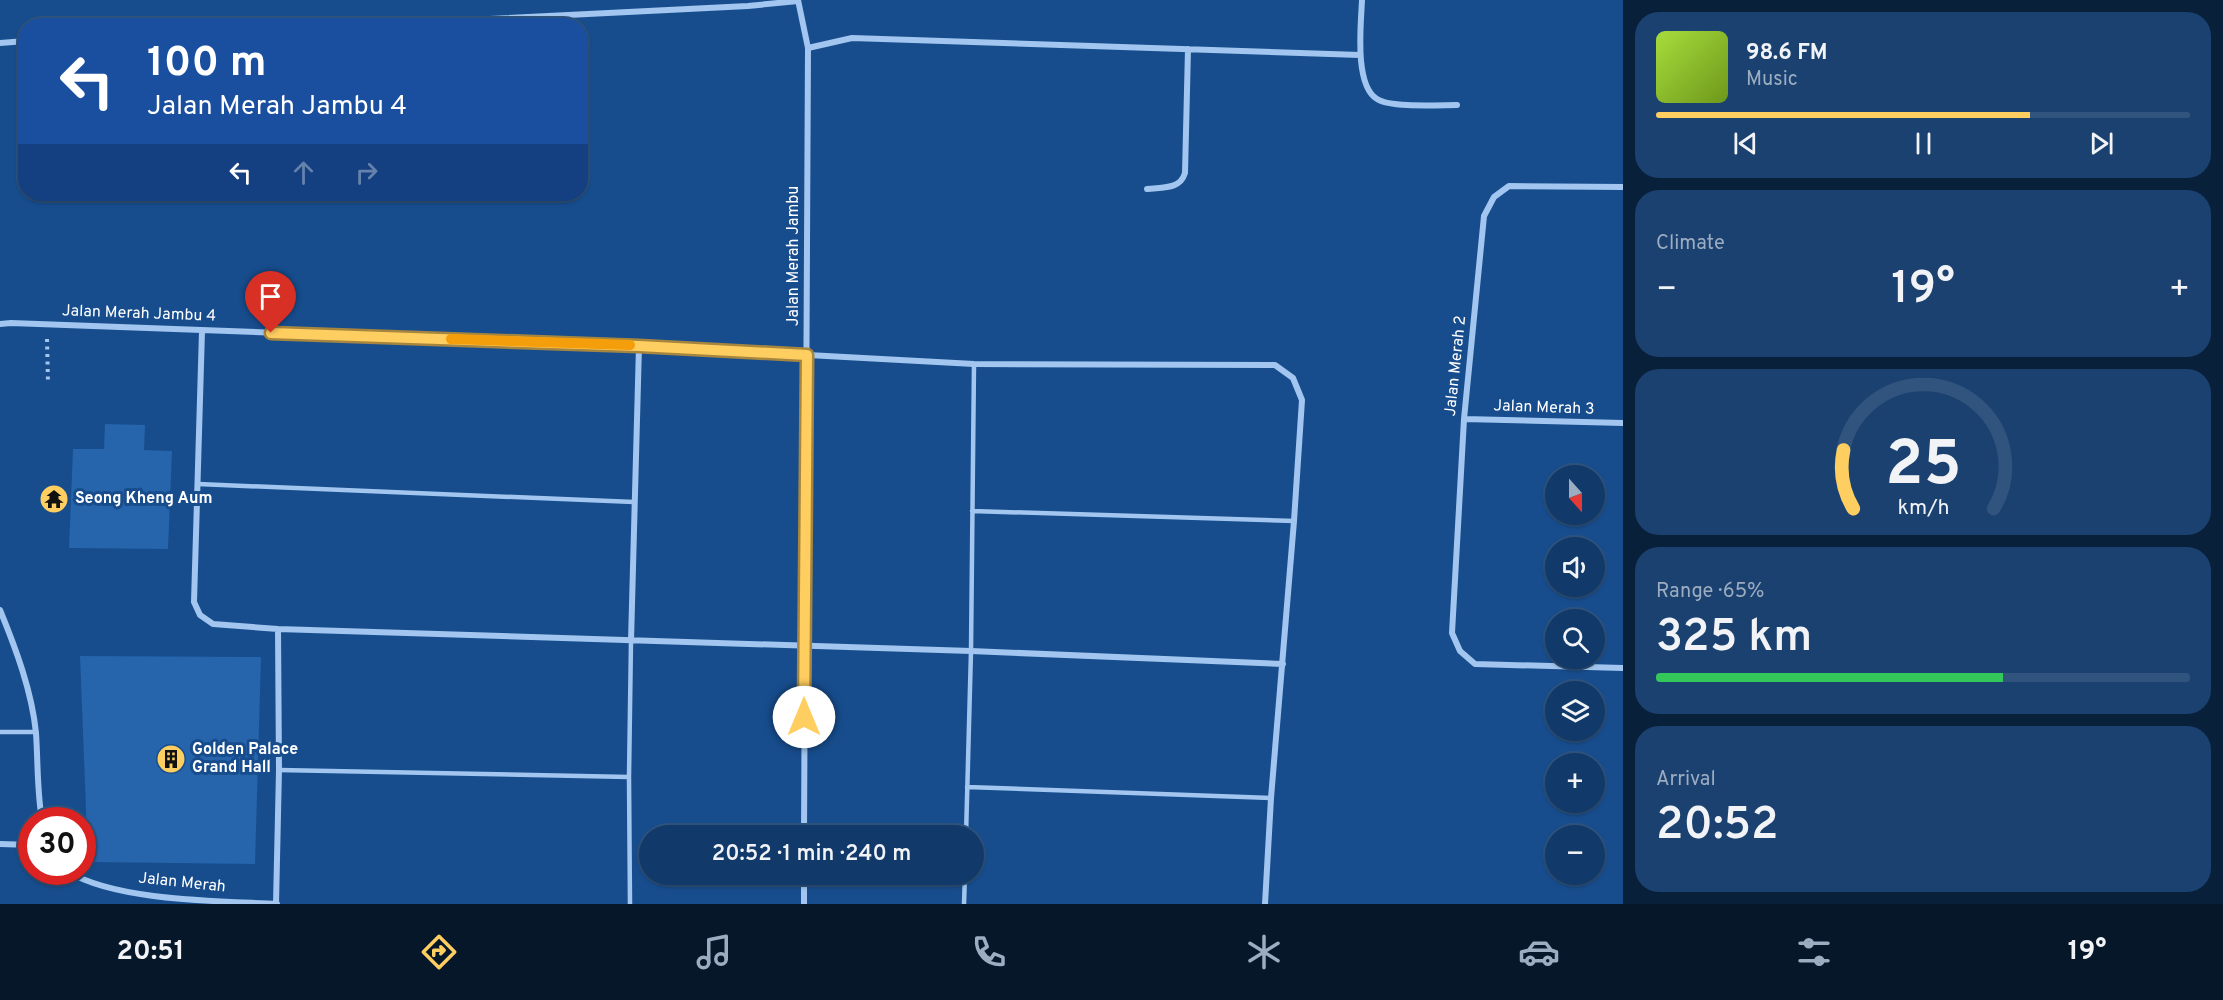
<!DOCTYPE html>
<meta charset="utf-8">
<style>
body{margin:0;font-family:Overpass,sans-serif;background:#1a4170;color:#f1f3f6;height:100vh;display:flex;flex-direction:column;font-size:22px;white-space:nowrap}
*{box-sizing:border-box;margin:0}
p{font-size:20px;color:#9cadc1}
.icon{flex:none;width:33px;height:33px;fill:none;stroke:currentColor;stroke-width:2;stroke-linecap:round;stroke-linejoin:round}
.map{position:relative;flex:1;overflow:hidden}
.sheet{display:flex;flex-direction:column;gap:12px;padding:12px;background:#09203a;width:600px}
.sheet>*{flex:none}
.hud{position:absolute;left:18px;top:18px;width:570px;height:183px;border-radius:24px;box-shadow:0 2px 4px #0004,0 0 0 2px #30547e;background:#1a4fa0;color:#fff;overflow:hidden}
.needle{width:39px;rotate:159deg}
.buttons{position:absolute;left:1545px;top:465px;display:grid;gap:12px}
.buttons a{display:grid;place-items:center;width:60px;height:60px;border-radius:50%;background:#113a6a;box-shadow:0 2px 4px #0004,0 0 0 2px #30547e;font-size:30px}
.speed{position:absolute;left:18px;top:807px;display:flex;gap:12px;font-size:30px;font-weight:700;text-align:center}
.speed>*{display:grid;place-content:center;width:78px;height:78px;border-radius:50%;background:#113a6a;box-shadow:0 2px 4px #0004,0 0 0 2px #30547e;line-height:1}
.speed .limit{border:9px solid #d22;background:#fff;color:#111}
.pin{position:absolute;display:grid;place-items:center;width:51px;height:51px;color:#fff;margin:-62px -26px;border-radius:50% 50% 50% 0;rotate:-45deg;box-shadow:0 0 6px #0007}
.pin .icon{rotate:45deg}
.me{position:absolute;width:66px;margin:-33px;rotate:0deg;stroke-linejoin:round;filter:drop-shadow(0 0 4px #0008)}
.turn{display:flex;align-items:center;gap:21px;height:126px;padding:0 30px;font-size:27px}
.turn .icon{width:78px;height:78px;stroke-width:2.5}
.turn b{display:block;font-size:42px;line-height:51px}
.lanes{display:flex;align-items:center;height:57px;padding:0 30px;background:#0003;justify-content:center;gap:30px;direction:ltr}
.lanes .off{opacity:.35}
.big{font-size:45px;font-weight:600;line-height:1.1}
.sheet .card{flex:1;display:flex;flex-direction:column;justify-content:center;gap:9px;min-width:0;padding:0 21px;border-radius:24px;background:#1a4170}
.sheet .dial{align-items:center;gap:0}
.dial svg{height:156px;overflow:visible;fill:none;stroke:#30547e;stroke-width:7;stroke-linecap:round;text-anchor:middle}
.dial text{fill:#f1f3f6;stroke:none}
.song{display:flex;align-items:center;gap:18px}
.cover{width:72px;height:72px;border-radius:9px;background:linear-gradient(135deg,hsl(80 70% 55%),hsl(80 70% 35%))}
.played{height:6px;border-radius:3px;background:linear-gradient(90deg,#ffce60 70%,#30547e 70%)}
.keys{display:flex;justify-content:space-around;direction:ltr}
.heat{display:flex;justify-content:space-between;align-items:center;font-size:33px;direction:ltr}
.charge{height:9px;border-radius:4px;background:linear-gradient(90deg,#34c759 65%,#30547e 0)}
.trip{position:absolute;left:639px;top:825px;width:345px;height:60px;border-radius:30px;background:#113a6a;box-shadow:0 2px 4px #0004,0 0 0 2px #30547e;font-weight:600;line-height:60px;text-align:center}
.menu{display:flex;height:96px;justify-content:space-around;align-items:center;background:#07172a;color:#9cadc1}
.menu .icon{width:42px;height:42px}
.menu .current{color:#ffce60}
.menu b{font-size:27px;color:#f1f3f6}
main{display:flex;flex:1;min-height:0}
.map>svg:first-child{display:block}
.building{fill:#2664ab}
.lines{fill:none;stroke-linecap:round;stroke-linejoin:round}
.path{stroke:#a2c6ef;stroke-width:4;stroke-dasharray:3 4.5;stroke-linecap:butt}
.service{stroke:#a2c6ef;stroke-width:4.5}
.minor{stroke:#a2c6ef;stroke-width:6}
.route-casing{stroke:#a6863e;stroke-width:15}
.route{stroke:#ffce60;stroke-width:10}
.slow{stroke:#f59e0b;stroke-width:10}
.labels{text-anchor:middle;dominant-baseline:central;stroke-width:6;stroke-linejoin:round;paint-order:stroke}
.street-label{font-size:16px;fill:#fff;stroke:#174d8d}
.poi-label{font-size:16px;font-weight:bold;fill:#fff;stroke:#174d8d;text-anchor:start}
</style>
<main>
<div class="map">
<svg width="1623" height="904" viewBox="0 0 1623 904">
<rect width="100%" height="100%" fill="#174d8d"/>
<!-- building -->
<path class="building" d="M105 424 145 425 144 450 172 451 168 549 69 548 73 449H104Z
M80 656 261 657 255 864 88 862Z"/>
<g class="lines">
<!-- path -->
<path class="path" d="M47 339 48 383"/>
<!-- service -->
<path class="service" d="M198 484 634 502
M972 511 1294 521
M0 732H36
M279 770 629 777 630 904
M629 777 631 641
M967 787 1271 798
M966 836 971 651 974 364
M964 904 965 874"/>
<!-- minor -->
<path class="minor" d="M798 0 808 48 804 836
M1362 0C1361 24 1354 85 1377 99 1391 108 1439 105 1457 105
M349 26 748 6 798 1
M0 43 26 41
M808 48 852 38 1360 55
M1623 187 1509 186 1494 197 1484 216 1464 419 1452 633 1460 651 1475 664 1623 668
M1147 189C1162 187 1180 190 1185 173L1188 49
M0 324 11 323 639 346 974 364 1275 365 1293 378 1302 400 1294 521 1271 798 1265 904
M202 331 194 602 200 615 213 624 278 629 971 651 1283 664
M1464 419 1623 423
M0 610C16 649 32 692 36 733 38 763 37 792 42 820
M631 641 639 346
M0 844 32 845
M69 872C116 901 220 901 277 904
M804 874V904
M276 904 279 770 278 629"/>
</g>
<g class="lines">
<!-- route casing -->
<g class="route-casing">
<path id="route" d="M271 333 639 346 807 355 804 717"/>
</g>
<!-- route -->
<use href="#route" class="route"/>
<!-- slow -->
<path class="slow" d="M451 339 630 345"/>
</g>
<!-- icons -->
<defs>
<g id="temple-disc" transform="scale(1.5)"><circle r="9.5" fill="#ffce60" stroke="#174d8d"/><path d="M0-6L5-2H3V0L6.5 2.5H4V6H1.5V3h-3V6H-4V2.5H-6.5L-3 0V-2H-5Z" fill="#111"/></g>
<g id="building-disc" transform="scale(1.5)"><circle r="9.5" fill="#ffce60" stroke="#174d8d"/><path d="M-4-6H4V6H1V3H-1V6H-4ZM-2.5-4.3h1.7v1.8h-1.7ZM.8-4.3h1.7v1.8H.8ZM-2.5-1h1.7V.8h-1.7ZM.8-1h1.7V.8H.8Z" fill="#111"/></g>
</defs>
<g fill-rule="evenodd">
<use href="#temple-disc" x="54" y="499"/>
<use href="#building-disc" x="171" y="759"/>
</g>
<g class="labels">
<!-- street labels -->
<g class="street-label">
<text transform="translate(794 256) rotate(-90)">Jalan Merah Jambu</text>
<text transform="translate(139 314) rotate(2)">Jalan Merah Jambu 4</text>
<text transform="translate(1456 366) rotate(-84)">Jalan Merah 2</text>
<text transform="translate(1544 408) rotate(2)">Jalan Merah 3</text>
<text transform="translate(182 883) rotate(6)">Jalan Merah</text>
</g>
<!-- poi labels -->
<g class="poi-label">
<text x="75" y="499">Seong Kheng Aum</text>
<text x="192" y="750">Golden Palace<tspan x="192" dy="18">Grand Hall</tspan></text>
</g>
</g>
</svg>
<div class="buttons">
<a><svg class="needle" viewBox="-14 -14 28 28"><path d="M0-13l5 13h-10z" fill="#e53935"/><path d="M0 13l5-13h-10z" fill="#9cadc1"/></svg></a>
<a><svg class="icon" aria-label="sound" viewBox="0 0 24 24"><path d="M4 9h4l5-4v14l-5-4H4zM17 9q2 3 0 6"/></svg></a>
<a><svg class="icon" aria-label="search" viewBox="0 0 24 24"><circle cx="10" cy="10" r="6"/><path d="M15 15l6 6"/></svg></a>
<a><svg class="icon" aria-label="layers" viewBox="0 0 24 24"><path d="M12 4l9 5-9 5-9-5zM3 14l9 5 9-5"/></svg></a>
<a>+</a>
<a>−</a>
</div>
<div class="speed"><div class="limit">30</div></div>
<div class="pin" style="left:271px;top:333px;background:#d93025"><svg class="icon" aria-label="arrive" viewBox="0 0 24 24"><path d="M6 21V4h12l-3 4 3 4H6"/></svg></div>
<svg class="me" style="left:804px;top:717px" viewBox="-20 -20 40 40"><circle r="19" fill="#fff"/><path d="M0-13L10 11 0 6-10 11z" fill="#ffce60"/></svg>
<div class="trip">20:52 · 1 min · 240 m</div>
<div class="hud">
<div class="turn"><svg class="icon" aria-label="left" viewBox="0 0 24 24"><path d="M17 20v-9H6M10 6l-5 5 5 5"/></svg><div><b>100 m</b>Jalan Merah Jambu 4</div></div>
<div class="lanes"><svg class="icon" aria-label="left" viewBox="0 0 24 24"><path d="M17 20v-9H6M10 6l-5 5 5 5"/></svg><svg class="icon off" aria-label="ahead" viewBox="0 0 24 24"><path d="M12 20V5M6 11l6-6 6 6"/></svg><svg class="icon off" aria-label="right" viewBox="0 0 24 24"><path d="M7 20v-9h11M14 6l5 5-5 5"/></svg></div>
</div>
</div>
<section class="sheet">
<div class="card">
<div class="song"><i class="cover"></i><div><b>98.6 FM</b><p>Music</p></div></div>
<div class="played"></div>
<div class="keys"><svg class="icon" aria-label="previous" viewBox="0 0 24 24"><path d="M18 5L8 12l10 7zM5 5v14"/></svg><svg class="icon" aria-label="pause" viewBox="0 0 24 24"><path d="M8 5v14M16 5v14"/></svg><svg class="icon" aria-label="next" viewBox="0 0 24 24"><path d="M6 5l10 7-10 7zM19 5v14"/></svg></div>
</div>
<div class="card"><p>Climate</p>
<div class="heat"><a>−</a><b class="big">19°</b><a>+</a></div>
</div>
<div class="card dial"><svg viewBox="0 0 100 80">
<path d="M14 69A42 42 0 1 1 86 69"/>
<path d="M14 69A42 42 0 0 1 9 39" stroke="#ffce60"/>
<text x="50" y="56" font-size="32" font-weight="700">25</text>
<text x="50" y="72" font-size="11">km/h</text>
</svg></div>
<div class="card"><p>Range · 65%</p><b class="big">325 km</b><div class="charge"></div></div>
<div class="card"><p>Arrival</p><b class="big">20:52</b></div>
</section>
</main>
<nav class="menu">
<b>20:51</b>
<svg class="icon current" aria-label="directions" viewBox="0 0 24 24"><path d="M12 3l9 9-9 9-9-9zM9 14v-3h6M13 9l2 2-2 2"/></svg>
<svg class="icon" aria-label="music" viewBox="0 0 24 24"><path d="M9 18V5l10-2v13"/><circle cx="6" cy="18" r="3"/><circle cx="16" cy="16" r="3"/></svg>
<svg class="icon" aria-label="phone" viewBox="0 0 24 24"><path d="M5 4h4l2 5-3 2q2 4 5 5l2-3 5 2v4C11 20 4 13 5 4z"/></svg>
<svg class="icon" aria-label="climate" viewBox="0 0 24 24"><path d="M12 3v18M4 7l16 10M4 17L20 7"/></svg>
<svg class="icon" aria-label="car" viewBox="0 0 24 24"><path d="M5 17H2v-5l4-1 3-4h7l3 4 3 1v5h-3M9 17h6M6 11h13"/><circle cx="7" cy="17" r="2"/><circle cx="17" cy="17" r="2"/></svg>
<svg class="icon" aria-label="filters" viewBox="0 0 24 24"><path d="M4 7h16M4 17h16"/><circle cx="9" cy="7" r="2"/><circle cx="15" cy="17" r="2"/></svg>
<b>19°</b>
</nav>
